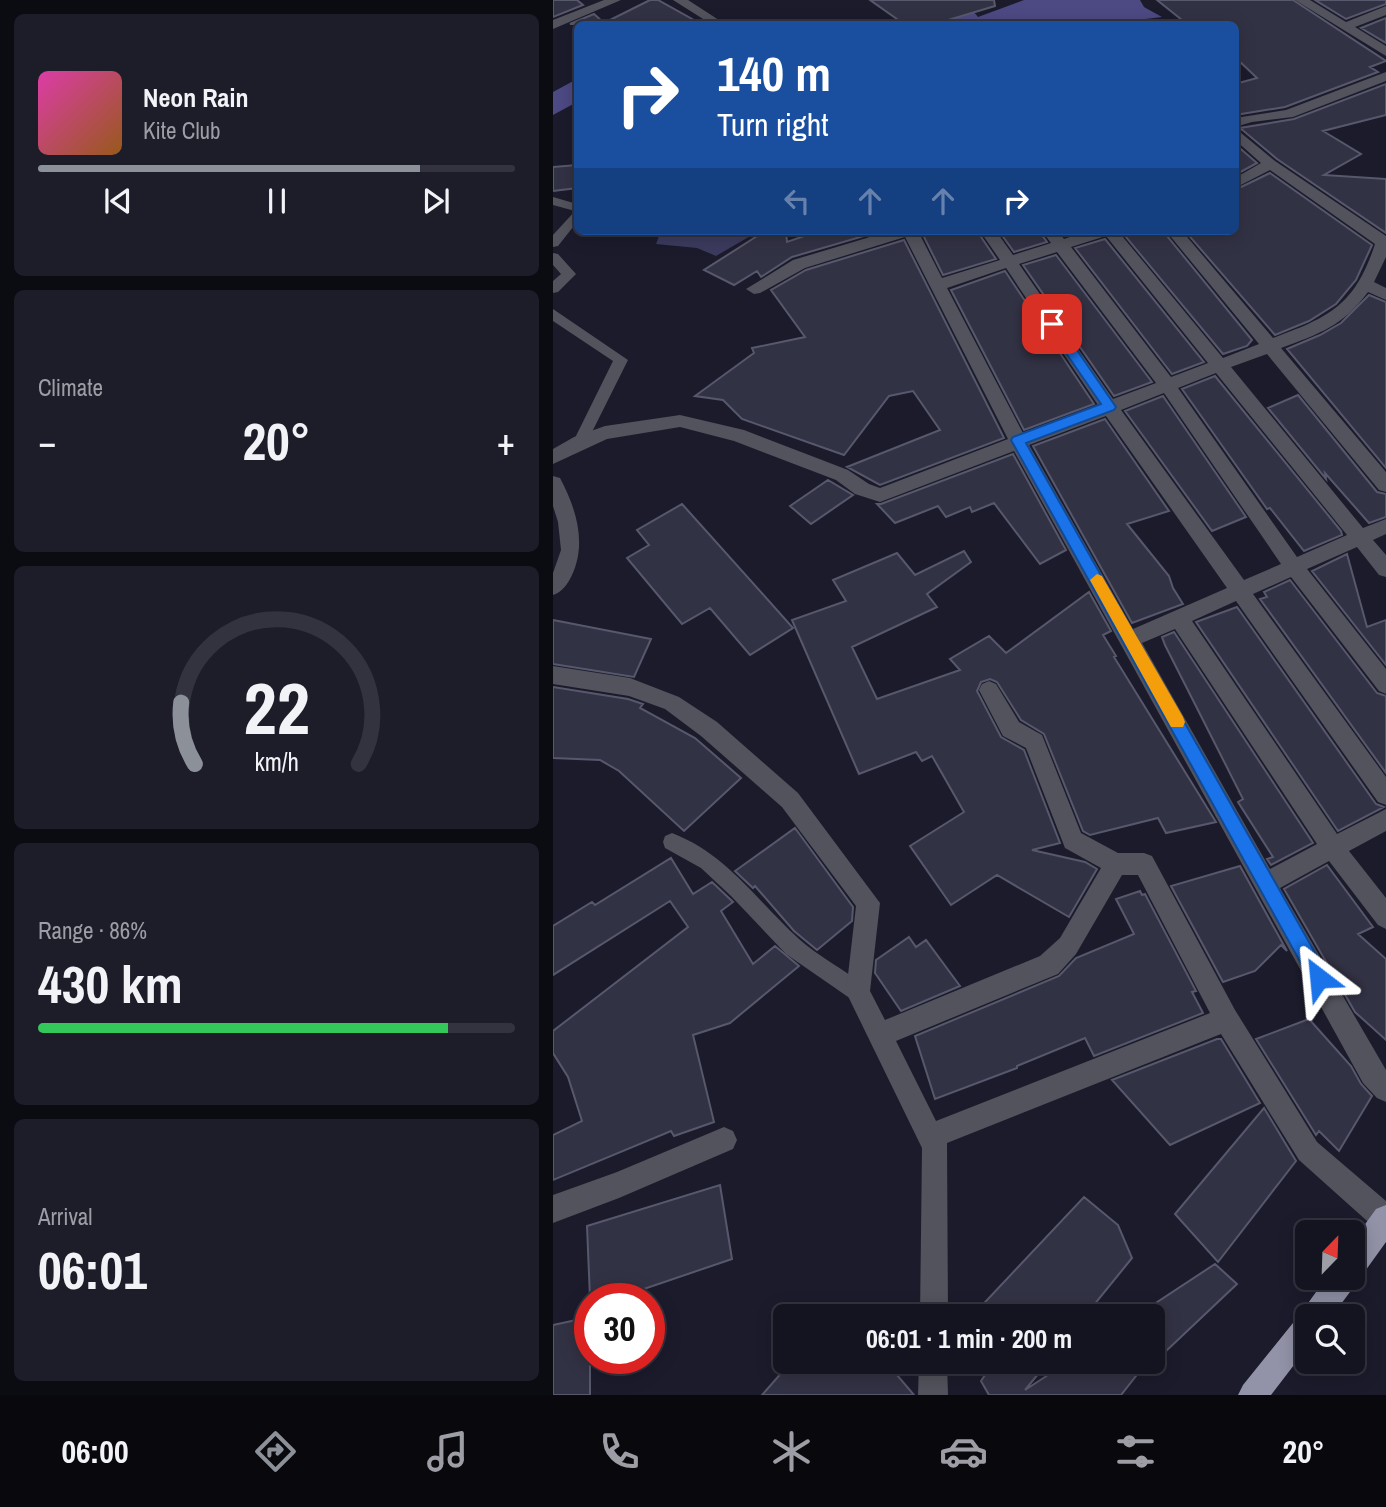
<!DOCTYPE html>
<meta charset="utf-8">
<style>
body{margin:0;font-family:"Archivo Narrow",sans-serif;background:#1d1d2a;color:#f1f3f6;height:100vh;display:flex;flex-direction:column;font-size:26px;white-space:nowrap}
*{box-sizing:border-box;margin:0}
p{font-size:23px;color:#9d9ea5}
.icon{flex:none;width:38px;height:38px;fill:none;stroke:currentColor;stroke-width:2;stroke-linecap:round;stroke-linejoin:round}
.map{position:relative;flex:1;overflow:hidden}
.details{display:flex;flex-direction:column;gap:14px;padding:14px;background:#0b0b12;width:553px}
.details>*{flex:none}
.banner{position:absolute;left:21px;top:21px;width:665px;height:214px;border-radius:10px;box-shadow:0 4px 18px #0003,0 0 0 2px #33333f;background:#1a4fa0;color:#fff;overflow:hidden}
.needle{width:46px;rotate:23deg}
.fabs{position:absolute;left:742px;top:1220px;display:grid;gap:14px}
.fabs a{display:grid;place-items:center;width:70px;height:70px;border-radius:10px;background:#141421;box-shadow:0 4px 18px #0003,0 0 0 2px #33333f;font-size:35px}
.speed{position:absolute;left:21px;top:1283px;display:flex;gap:14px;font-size:35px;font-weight:700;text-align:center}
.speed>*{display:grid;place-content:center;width:91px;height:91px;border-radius:50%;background:#141421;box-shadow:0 4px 18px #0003,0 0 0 2px #33333f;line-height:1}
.speed .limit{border:10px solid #d22;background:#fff;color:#111}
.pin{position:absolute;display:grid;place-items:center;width:60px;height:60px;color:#fff;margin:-30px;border-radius:14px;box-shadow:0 4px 10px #0006}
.me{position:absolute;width:77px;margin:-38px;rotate:331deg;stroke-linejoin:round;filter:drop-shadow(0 0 5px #0008)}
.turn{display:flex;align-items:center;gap:24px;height:147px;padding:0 28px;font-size:32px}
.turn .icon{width:91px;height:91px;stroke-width:2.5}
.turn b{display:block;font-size:49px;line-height:60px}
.lanes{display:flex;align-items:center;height:66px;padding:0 28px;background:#0003;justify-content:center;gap:35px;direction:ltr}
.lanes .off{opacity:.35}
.big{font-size:52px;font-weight:700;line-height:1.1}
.details .card{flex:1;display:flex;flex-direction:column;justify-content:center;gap:10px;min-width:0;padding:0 24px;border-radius:10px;background:#1d1d2a}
.details .dial{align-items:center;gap:0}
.dial svg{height:182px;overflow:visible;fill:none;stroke:#33333f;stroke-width:7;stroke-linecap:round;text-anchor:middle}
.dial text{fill:#f1f3f6;stroke:none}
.song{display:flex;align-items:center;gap:21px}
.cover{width:84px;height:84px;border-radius:10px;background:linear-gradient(135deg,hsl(320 70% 55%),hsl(30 70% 35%))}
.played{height:7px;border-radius:4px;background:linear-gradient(90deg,#8c9099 80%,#33333f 80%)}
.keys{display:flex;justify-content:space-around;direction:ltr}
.heat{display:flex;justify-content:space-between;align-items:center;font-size:38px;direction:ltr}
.charge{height:10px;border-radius:5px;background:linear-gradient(90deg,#34c759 86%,#33333f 0)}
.trip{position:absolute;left:220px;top:1304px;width:392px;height:70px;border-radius:10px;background:#141421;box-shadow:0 4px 18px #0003,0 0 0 2px #33333f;font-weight:700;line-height:70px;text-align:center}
.tab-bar{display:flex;height:112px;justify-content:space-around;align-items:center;background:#08080d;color:#9d9ea5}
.tab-bar .icon{width:49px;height:49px}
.tab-bar .current{color:#8c9099}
.tab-bar b{font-size:32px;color:#f1f3f6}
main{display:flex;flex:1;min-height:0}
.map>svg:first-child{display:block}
.green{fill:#3c3b5f}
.forest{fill:#4d4983}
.building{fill:#323245;stroke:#58586d;stroke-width:2}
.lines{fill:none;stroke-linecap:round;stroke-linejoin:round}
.service{fill:#52535c;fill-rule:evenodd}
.minor{fill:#52535c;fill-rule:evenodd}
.tertiary{fill:#52535c;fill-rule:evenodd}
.trunk{fill:#9293a8;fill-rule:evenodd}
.route{fill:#1a73e8;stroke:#114b97;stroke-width:2}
.slow{fill:#f59e0b}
</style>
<main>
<section class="details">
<div class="card">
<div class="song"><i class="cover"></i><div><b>Neon Rain</b><p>Kite Club</p></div></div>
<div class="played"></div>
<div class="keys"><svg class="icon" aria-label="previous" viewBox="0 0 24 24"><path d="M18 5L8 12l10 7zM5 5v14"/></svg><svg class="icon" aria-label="pause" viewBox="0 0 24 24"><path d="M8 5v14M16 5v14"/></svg><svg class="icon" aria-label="next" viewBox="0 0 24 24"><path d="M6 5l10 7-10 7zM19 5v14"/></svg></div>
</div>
<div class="card"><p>Climate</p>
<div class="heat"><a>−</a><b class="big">20°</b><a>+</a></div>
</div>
<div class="card dial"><svg viewBox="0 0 100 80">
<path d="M14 69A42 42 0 1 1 86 69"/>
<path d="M14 69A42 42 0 0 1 8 42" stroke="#8c9099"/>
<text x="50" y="56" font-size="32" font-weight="700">22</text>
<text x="50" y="72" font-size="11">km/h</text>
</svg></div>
<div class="card"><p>Range · 86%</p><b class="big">430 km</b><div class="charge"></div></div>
<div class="card"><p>Arrival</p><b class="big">06:01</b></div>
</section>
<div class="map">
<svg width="833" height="1395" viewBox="0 0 833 1395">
<rect width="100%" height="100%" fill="#1b1b2c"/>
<!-- green -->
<path class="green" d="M108 231H206L163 256 144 248 103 244Z"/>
<!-- forest -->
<path class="forest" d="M379 0H411L425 17 471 0H587L591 7 609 17 584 20 585 24H397Z
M24 79V102L0 115V92Z"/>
<!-- building -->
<path class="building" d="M0 0H24L30 5 0 17Z
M97 0H105L148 24H17L41 14 51 23Z
M317 0H441L442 6 382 24H351Z
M604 0H740L833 61 817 67 825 72 732 107 682 115V84L704 78 682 57V24H634Z
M762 0H833V4L793 19Z
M833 18V43L808 28Z
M833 84V115L770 131 808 154 771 175 833 179V233L724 159 687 128 741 119Z
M682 144 704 163 682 175Z
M24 165V188L0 191V167Z
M717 173 819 245 803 280 783 304 756 321 722 335 632 231H682V190Z
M212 231H233L234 242 266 231H328L239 257 208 277 204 271 181 285 151 270Z
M368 231H424L443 259 390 275Z
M446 231H486L494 242 461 252Z
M568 231H610L699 340 694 346 670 354Z
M552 239 651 362 619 374 522 248Z
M351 240 451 438 327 485 294 467 387 430 360 391 336 396 291 455 189 419 170 400 142 396 201 353 199 348 252 337 218 290 253 270Z
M503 255 599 382 561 396 470 265Z
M452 271 541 404 471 430 398 290Z
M816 295 833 302V468L734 349 767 335 788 323Z
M662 376 788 531 789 535 751 551 717 508 714 509 629 389Z
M745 395 824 492 833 494V517L816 523 772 473 773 479 715 408Z
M610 396 693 517 659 531 572 411Z
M552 419 616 511 574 524 616 576 620 588 630 604 579 623 480 446Z
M460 454 513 550 487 564 441 503 419 512 417 507 393 517 385 506 342 523 324 504H328Z
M275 480 300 495 258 524 237 506Z
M129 504 240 628 197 655 157 608 129 624 74 558 96 545 84 530Z
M411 551 418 562 374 594 384 607 299 647 324 699 407 670 397 659 436 636 453 653 536 592 558 631 550 635 563 656 561 657 663 822 613 833 605 818 537 835 530 831 491 734 468 720 444 682 437 679 428 682 424 691 448 737 471 750 507 843 479 850 532 862 544 869 516 917 444 875 398 905 357 846 411 812 379 756 369 761 363 752 306 774 239 620 293 601 280 580 344 553 362 575Z
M794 554 814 627 833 620V665L759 571Z
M737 580 824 693 833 696V773L707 599 714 597 711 592Z
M684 607 823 804 831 807 785 831 643 622Z
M0 620 98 639 81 677 0 664Z
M621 632 760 843 718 865 714 859 720 857 685 802 690 799 612 645 609 637Z
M0 687 75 699 90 704 87 708 142 738 188 778 131 831 66 771 47 760 0 758Z
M242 828 300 907 299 921 264 950 241 931 202 886 200 888 182 871Z
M118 858 140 894 159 882 180 902 168 911 200 964 222 946 246 966 177 1023 140 1035 161 1122 121 1136 118 1131 0 1180V1135L29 1121 15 1077 0 1053V1031L135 927 117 901 0 975V926L39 902 42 905Z
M774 865 820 927 805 934 833 959V1040L802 1012 731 889Z
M687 866 734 951 728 945 702 971 670 982 618 886Z
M587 891 589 895 592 894 643 991 639 992 650 1013 541 1056 532 1038 464 1066V1068L382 1099 362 1036 506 976 523 958 581 934 563 899Z
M356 937 363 947 373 940 407 986 348 1011 322 973 323 960Z
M756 1019 798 1066 808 1084 819 1096 786 1151 766 1131 763 1135 703 1039Z
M664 1039H668L707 1103 617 1145 559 1080Z
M711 1108 743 1161 665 1262 622 1214Z
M167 1185 179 1259 79 1293V1298H37L34 1226Z
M531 1197 565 1225 579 1258 532 1316H419Z
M662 1264 684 1284 611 1353 606 1346 600 1353V1316H583Z
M37 1317V1395H0V1325Z
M238 1362H333L361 1395H209Z
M435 1362H495L472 1390 515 1362H594L568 1395H436L428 1381 438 1366Z"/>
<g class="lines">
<!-- service -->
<path class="service" d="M0 197 24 204V222L5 246 0 247V235L22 211 0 205Z
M0 253 5 254 23 274 5 292 0 293V281L8 274 0 265Z
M0 309 75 360 34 442 27 448 20 442 60 361 0 321Z
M119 833C174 854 204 901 246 939 265 956 291 970 312 985L315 992 312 999 305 1002 298 999 233 954 178 896 148 868 112 848 110 842 112 836Z"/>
<!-- minor -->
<path class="minor" d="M120 0H135L172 24H158Z
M742 0H757L793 22 833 6V15L802 27 833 46V56Z
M833 72V81L740 117 699 122 682 127V118L733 110Z
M682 128 722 161 833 236V257L821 282 833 288V300L815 292C790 326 766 334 728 348L833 472V492L826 490 714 354 678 367 810 528 833 519V534L820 540 833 555V577L826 575 804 547 754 569 833 669V694L826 691 738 577 700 594 833 777V805L825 802 683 601 639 621 784 834 833 809V831L796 851 833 898V929L825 925 776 861 727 888 833 1070V1102L824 1098 810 1083 461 451 327 502 302 494 283 480 181 441 127 427 54 439 0 464V449L21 437 52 426 127 415 191 430 295 470 316 484 327 488 455 439 352 237 252 268 207 293 201 294 193 289 240 260 337 231H365L389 278 447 260 427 231H443L460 255 498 243 489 231H505L511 239 535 231H565L670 358 706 344 613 231H629L720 338C777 317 802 305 822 244L717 170 682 188V178L708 163 682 140ZM553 236 655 363 618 377 518 247ZM504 252 603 383 560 399 466 264ZM453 268 545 405 470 433 394 288ZM663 373 794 535 744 557 625 388ZM611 393 728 564 691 580 568 410ZM553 416 674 588 580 629 476 445ZM622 629 764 844 717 869 589 643Z
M0 476 7 478C23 508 34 543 19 575 15 584 9 592 0 595V573L8 550 5 522 0 506Z
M0 666 77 678 126 697 164 722 245 793 327 903 317 991 332 1020 487 956 507 938 548 868 512 848 473 748 450 736 426 690 429 684 436 681 443 684 466 722 489 735 528 833 565 853H591L599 856 682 1010 764 1142 833 1201V1233L823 1229 746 1160 668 1034 394 1143 395 1316H367L369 1148 293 992 303 906 229 807 148 736 112 709 76 696 0 684ZM569 875H585L657 1013 383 1121 343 1041 505 974 523 954Z
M171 1127 180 1131 184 1140 180 1149 66 1198 0 1223V1195L64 1172Z
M366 1362H394L395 1395H365Z"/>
<!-- tertiary -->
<path class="tertiary" d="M51 0H68L0 29V20Z"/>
<!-- trunk -->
<path class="trunk" d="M833 1205V1242L810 1274 803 1277 800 1288 779 1316H754V1348L718 1395H685L690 1385 748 1313 773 1278H800V1241L823 1209Z"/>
</g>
<!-- route -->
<path class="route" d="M499 320 504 321 563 407 561 410 473 443 773 972 776 978 773 985 766 988 760 985 458 440 460 437 548 404 493 324Z"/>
<!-- slow -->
<path class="slow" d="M544 574 549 576 630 717 632 722 630 727H618L537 580Z"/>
</svg>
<div class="fabs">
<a><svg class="needle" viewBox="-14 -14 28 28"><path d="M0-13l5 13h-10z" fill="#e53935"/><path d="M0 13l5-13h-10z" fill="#9d9ea5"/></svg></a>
<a><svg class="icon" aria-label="search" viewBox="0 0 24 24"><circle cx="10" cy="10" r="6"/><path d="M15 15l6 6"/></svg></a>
</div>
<div class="speed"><div class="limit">30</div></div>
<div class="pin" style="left:499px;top:324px;background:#d93025"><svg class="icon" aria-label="arrive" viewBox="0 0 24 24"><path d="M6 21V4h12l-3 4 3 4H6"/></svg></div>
<svg class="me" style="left:766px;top:978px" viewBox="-20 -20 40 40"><path d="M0-17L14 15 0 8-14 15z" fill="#1a73e8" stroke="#fff" stroke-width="4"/></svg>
<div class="trip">06:01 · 1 min · 200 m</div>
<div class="banner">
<div class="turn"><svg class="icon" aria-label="right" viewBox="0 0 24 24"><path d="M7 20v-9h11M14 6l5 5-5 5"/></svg><div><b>140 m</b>Turn right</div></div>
<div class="lanes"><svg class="icon off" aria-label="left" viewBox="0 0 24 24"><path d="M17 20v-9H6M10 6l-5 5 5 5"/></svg><svg class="icon off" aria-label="ahead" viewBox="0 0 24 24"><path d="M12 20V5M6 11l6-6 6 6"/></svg><svg class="icon off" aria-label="ahead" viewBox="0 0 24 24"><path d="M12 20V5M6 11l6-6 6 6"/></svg><svg class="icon" aria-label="right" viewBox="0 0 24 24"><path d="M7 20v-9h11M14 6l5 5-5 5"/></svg></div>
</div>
</div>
</main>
<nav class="tab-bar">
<b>06:00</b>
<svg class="icon current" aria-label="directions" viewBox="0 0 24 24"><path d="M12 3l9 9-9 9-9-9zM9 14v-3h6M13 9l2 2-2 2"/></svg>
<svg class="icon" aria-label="music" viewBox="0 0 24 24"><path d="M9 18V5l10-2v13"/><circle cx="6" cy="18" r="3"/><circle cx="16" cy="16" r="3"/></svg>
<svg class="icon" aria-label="phone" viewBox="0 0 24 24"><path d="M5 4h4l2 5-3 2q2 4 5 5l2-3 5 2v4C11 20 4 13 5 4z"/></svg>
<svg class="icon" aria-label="climate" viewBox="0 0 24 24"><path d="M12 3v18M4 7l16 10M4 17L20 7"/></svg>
<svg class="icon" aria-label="car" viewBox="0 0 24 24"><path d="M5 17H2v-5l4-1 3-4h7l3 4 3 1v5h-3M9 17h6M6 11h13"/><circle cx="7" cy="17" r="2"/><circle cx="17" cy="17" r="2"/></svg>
<svg class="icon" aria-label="filters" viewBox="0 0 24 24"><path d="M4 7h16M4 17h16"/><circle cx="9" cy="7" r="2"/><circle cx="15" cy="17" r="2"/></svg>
<b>20°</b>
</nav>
